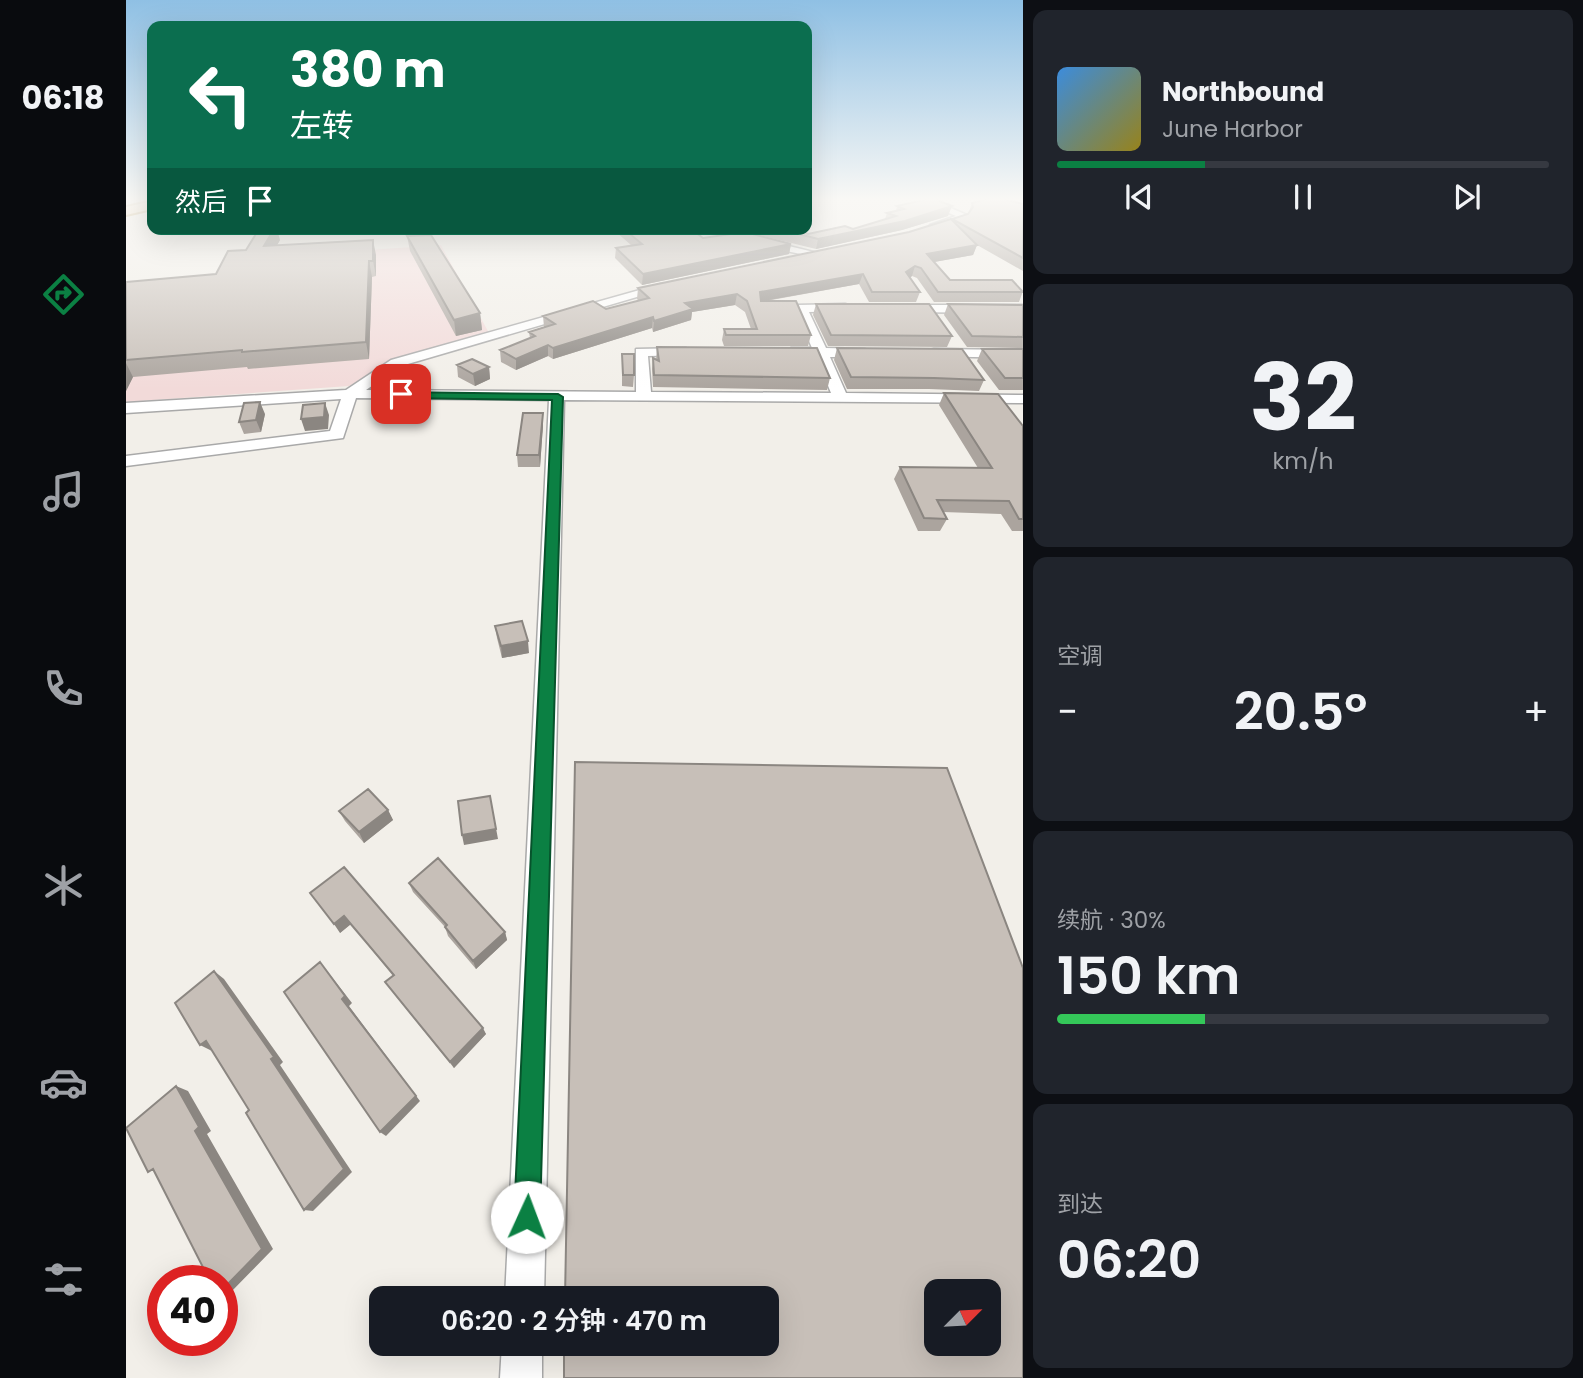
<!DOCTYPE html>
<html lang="zh">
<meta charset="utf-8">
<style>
body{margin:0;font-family:Poppins,"Noto Sans SC",sans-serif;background:#20242c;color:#f1f3f6;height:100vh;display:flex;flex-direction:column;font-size:26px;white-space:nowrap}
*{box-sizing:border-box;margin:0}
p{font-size:23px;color:#9ea1a6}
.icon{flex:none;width:38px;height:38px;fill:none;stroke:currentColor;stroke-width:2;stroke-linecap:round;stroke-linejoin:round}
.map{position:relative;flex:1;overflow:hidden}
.side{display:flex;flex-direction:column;gap:10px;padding:10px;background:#0d0f14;width:560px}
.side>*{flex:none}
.guide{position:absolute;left:21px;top:21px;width:665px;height:214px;border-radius:14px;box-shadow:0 7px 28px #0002;background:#0b6e4f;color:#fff;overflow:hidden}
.needle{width:46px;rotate:66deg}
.fabs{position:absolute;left:798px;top:1279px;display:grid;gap:14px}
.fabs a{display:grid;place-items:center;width:77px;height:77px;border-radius:14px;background:#171b24;box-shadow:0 7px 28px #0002;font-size:35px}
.speed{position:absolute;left:21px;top:1265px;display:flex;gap:14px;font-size:35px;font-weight:700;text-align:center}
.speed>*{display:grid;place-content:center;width:91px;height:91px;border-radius:50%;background:#171b24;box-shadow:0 7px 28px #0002;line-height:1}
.speed .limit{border:10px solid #d22;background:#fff;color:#111}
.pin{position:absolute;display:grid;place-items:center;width:60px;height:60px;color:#fff;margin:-30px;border-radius:14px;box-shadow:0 4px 10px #0006}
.me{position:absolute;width:77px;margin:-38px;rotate:2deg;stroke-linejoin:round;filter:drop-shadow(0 0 5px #0008)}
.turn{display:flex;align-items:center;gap:24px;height:147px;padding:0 28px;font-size:32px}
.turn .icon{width:91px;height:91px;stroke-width:2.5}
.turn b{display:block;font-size:49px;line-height:60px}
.then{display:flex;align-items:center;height:66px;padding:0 28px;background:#0003;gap:14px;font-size:26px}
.big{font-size:52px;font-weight:600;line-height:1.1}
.side .tile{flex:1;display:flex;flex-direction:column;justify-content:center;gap:10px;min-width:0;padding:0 24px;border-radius:14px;background:#20242c}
.side .dial{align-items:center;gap:0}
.dial b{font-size:91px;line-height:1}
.song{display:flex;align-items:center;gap:21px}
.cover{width:84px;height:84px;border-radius:10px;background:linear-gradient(135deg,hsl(210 70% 55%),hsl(50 70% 35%))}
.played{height:7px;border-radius:4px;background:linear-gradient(90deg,#0b8043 30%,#363941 30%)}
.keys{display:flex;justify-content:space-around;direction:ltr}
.heat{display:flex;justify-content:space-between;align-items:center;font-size:38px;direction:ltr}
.charge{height:10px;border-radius:5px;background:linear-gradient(90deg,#34c759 30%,#363941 0)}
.trip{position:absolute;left:243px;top:1286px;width:410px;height:70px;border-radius:14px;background:#171b24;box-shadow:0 7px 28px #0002;font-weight:600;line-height:70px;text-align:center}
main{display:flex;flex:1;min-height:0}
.menu{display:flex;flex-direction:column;width:126px;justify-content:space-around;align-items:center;background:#090b0e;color:#9ea1a6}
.menu .icon{width:49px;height:49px}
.menu .current{color:#0b8043}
.menu b{font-size:32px;color:#f1f3f6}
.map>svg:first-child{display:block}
.commercial{fill:#f2dad9}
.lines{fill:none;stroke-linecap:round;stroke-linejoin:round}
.minor-casing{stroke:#a9a9a9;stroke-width:3}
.major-casing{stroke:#a06b00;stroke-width:4}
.minor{fill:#fff;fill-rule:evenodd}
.major{fill:#fcd6a4;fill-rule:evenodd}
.wall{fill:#aba49e}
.shaded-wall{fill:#8b8681}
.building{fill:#c7bfb8;stroke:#8b8681;stroke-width:2;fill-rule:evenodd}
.route{fill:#0b8043;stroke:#07532c;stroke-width:2}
</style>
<main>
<nav class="menu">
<b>06:18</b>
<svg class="icon current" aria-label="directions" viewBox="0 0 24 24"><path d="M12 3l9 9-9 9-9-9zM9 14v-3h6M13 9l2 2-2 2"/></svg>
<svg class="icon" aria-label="music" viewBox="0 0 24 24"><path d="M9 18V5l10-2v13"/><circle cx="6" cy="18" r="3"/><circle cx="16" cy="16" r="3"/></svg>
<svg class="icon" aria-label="phone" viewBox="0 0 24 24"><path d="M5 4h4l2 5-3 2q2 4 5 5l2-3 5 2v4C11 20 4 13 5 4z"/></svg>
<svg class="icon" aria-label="climate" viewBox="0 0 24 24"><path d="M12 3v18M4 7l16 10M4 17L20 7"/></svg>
<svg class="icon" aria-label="car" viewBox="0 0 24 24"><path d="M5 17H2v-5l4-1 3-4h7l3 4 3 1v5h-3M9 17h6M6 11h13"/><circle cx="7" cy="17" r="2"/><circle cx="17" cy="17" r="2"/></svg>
<svg class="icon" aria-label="filters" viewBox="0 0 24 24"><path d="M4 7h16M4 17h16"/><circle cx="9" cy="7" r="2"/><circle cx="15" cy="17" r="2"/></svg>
</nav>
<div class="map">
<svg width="897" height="1378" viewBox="0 0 897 1378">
<rect width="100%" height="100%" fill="#f2efe9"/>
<!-- commercial -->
<path class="commercial" d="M315 245 363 333 268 361 223 386 0 402V294L214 252Z"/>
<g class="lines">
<!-- minor casing -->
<g class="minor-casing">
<path id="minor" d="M785 197H799L841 215 838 221 804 229V225L830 216Z
M592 229H608L642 241 696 254 690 257 635 246Z
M535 284 545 287 275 366 240 390 510 392V349L560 348 567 352 565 355 522 356 525 392 705 393 690 356H665L658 352 665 348H686L669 308 671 305 719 304 723 305V311L683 312 700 348 739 349 746 353 739 357H704L720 393 897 395V403L438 400 418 1298H379L423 400 230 398 217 438 0 466V456L204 431 215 399 0 413V403L220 390 265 360Z
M775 305H897V313L771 312V306Z
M808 349 897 350V358L803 356V350Z
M376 1344H416V1378H374Z"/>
</g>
<!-- major casing -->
<g class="major-casing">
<path id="major" d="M26 201V209L0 215V207Z"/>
</g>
<!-- minor -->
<use href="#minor" class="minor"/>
<!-- major -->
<use href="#major" class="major"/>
</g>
<!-- wall -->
<path class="wall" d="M846 203 897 204V271L851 245 847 255 808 262 824 280 897 291 893 302H808L791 278 786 276 784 278 794 292 790 302H743L733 284 640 301 685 335 682 346H598L596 340 598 329H625L619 312 609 305 566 312 565 320 527 332 526 328 427 359 422 356 390 370 375 362 374 350 404 338 403 332 418 327 417 316 480 309 513 301 511 299 512 288 783 232 842 214Z
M771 206 822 216 776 230 690 249 629 234 630 229H668L682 234 727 229 759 219 761 213 770 211Z
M490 229H565L577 238 665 244 663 254 516 285 489 258 490 248 505 245 490 232Z
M281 236 354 313 356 330 330 336 284 251Z
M154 240 151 245 250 255V276L246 277 243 359 122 369 121 367 7 377 0 391V282L90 274 120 250Z
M690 304 826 336 821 347 702 346 687 315Z
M822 304 897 305V348L841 347 818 315Z
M531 347 704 378 701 390 527 387 526 369 527 358 530 360Z
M711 348 858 380 853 391 803 389H721L708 360Z
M856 349H897V390H873L851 361Z
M496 354 508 375 507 387 496 386Z
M331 365 363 367 364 379 349 386 332 377Z
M818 393 897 426V531H886L875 514 817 512 821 519 814 531H792L768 479 774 467 852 468 813 405Z
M139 414 135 432 118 434 113 422Z
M417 425 414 467H392L391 455Z
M369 626 403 653 376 658 371 638Z
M262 810 267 820 238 843 219 821 213 811Z
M218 867 360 1034 328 1068 265 990 267 976 225 924 214 933Z
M283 883 379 932 381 940 350 969 322 936 319 927 287 892Z"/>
<!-- shaded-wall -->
<path class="shaded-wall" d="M826 206 822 216 776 230 690 249 692 239Z
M148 229H151L154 240 142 261 138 246Z
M247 240 250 255V276L247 261Z
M665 244 663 254 516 285 517 274Z
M851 245 847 255 797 264 801 254Z
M243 261 246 277 243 359 240 342Z
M789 266 786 276 776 283 780 272Z
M737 274 733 284 632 302 634 292Z
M611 294 609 305 566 312 565 320 527 332 528 321 559 303Z
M354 313 356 330 330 336 328 320Z
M527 317 526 328 427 359V348Z
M422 345V356L390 370V359Z
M0 363 7 377 0 391Z
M363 367 364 379 349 386 347 374Z
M134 402 139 414 135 432 130 420Z
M199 403 203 415 202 429 179 431 175 419Z
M417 413V425L414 467 413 455Z
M402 641 403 653 376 658 375 646Z
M364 796 372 839 338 845 336 835Z
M262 810 267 820 238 843 233 832Z
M218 916 225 924 214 933 208 924Z
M379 932 381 940 350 969 347 961Z
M194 962 226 1003 223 1006 294 1101 260 1136 254 1132Z
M88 971 98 979 157 1062 154 1065 226 1172 187 1211 178 1210Z
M357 1028 360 1034 328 1068 324 1062Z
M80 1041 86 1051 74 1045Z
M50 1086 62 1091 85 1131 81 1134 147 1249 104 1293 96 1294V1290Z"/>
<!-- building -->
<path class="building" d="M868 197 897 204V258L826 219 842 214 847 207 846 203Z
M806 198 826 206 779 221 692 239 653 229H668L682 234 719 226 727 229 770 216 761 213 778 209 771 206Z
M825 219 851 245 801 254 824 280H886L897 292H812L795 268 789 266 780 272 794 292H746L737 274 634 292 635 301H670L685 335H600L598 329H631L621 301 611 294 559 303 567 309 528 321 527 317 427 348 422 345 390 359 374 350 409 336 403 332 429 324 417 316 467 301 480 309 523 298 512 288 517 287 783 232Z
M133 229H148L138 246 247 240V261H243L240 342 116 352V350L0 360V282L90 274 102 251 120 250Z
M498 229H565L577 238 619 232 665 244 517 274 490 248 516 244Z
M305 235 354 313 328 320 281 236Z
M690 304H803L826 336 705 335Z
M822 304 897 305V337L846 336Z
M531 347 691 348 704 378 528 375 527 358 533 361Z
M711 348 836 349 858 380 808 378 725 377Z
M856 349H897V378H879Z
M496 354H508V375H497Z
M346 359 363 367 347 374 331 365Z
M818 393 872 394 897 426V519H893L883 501 811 500 821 519 798 518 774 467 866 468Z
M134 402 130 420 113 422 118 403Z
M199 403 198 417 175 419 177 405Z
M397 413H417L413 455H391Z
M396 621 402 641 375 646 369 626Z
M449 762 821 768 897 968V1378H438V1344H640V1298H439ZM810 1292H863V1344H810Z
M242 789 262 810 233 832 213 811Z
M364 796 370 829 336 835 332 801Z
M312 858 379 932 347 961 319 927 321 925 283 883Z
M218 867 357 1028 324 1062 259 982 268 975 218 916 208 924 184 893Z
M194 962 219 996 216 999 290 1096 254 1132 158 992Z
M88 971 148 1057 145 1059 218 1169 178 1210 120 1113 123 1110 80 1041 74 1045 49 1003Z
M50 1086 73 1127 69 1131 136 1249 96 1290V1281H84L27 1169 22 1172 0 1128Z"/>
<!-- sky -->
<linearGradient id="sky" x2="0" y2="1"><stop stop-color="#8fc0e4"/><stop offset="0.51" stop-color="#f9f8f5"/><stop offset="1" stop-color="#f9f8f5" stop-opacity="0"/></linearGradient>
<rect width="897" height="390" fill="url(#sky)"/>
<!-- route -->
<path class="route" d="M271 392 432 394 437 397 414 1217 410 1226 401 1230 392 1226 388 1217 426 400 275 398 270 394Z"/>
</svg>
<div class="fabs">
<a><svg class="needle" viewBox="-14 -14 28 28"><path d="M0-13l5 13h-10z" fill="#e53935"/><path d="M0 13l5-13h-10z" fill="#9ea1a6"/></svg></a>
</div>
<div class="speed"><div class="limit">40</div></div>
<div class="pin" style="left:275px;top:394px;background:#d93025"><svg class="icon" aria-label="arrive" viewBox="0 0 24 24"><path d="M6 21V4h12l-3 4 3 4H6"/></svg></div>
<svg class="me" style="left:401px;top:1217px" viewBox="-20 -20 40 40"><circle r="19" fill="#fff"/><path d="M0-13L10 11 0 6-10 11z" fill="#0b8043"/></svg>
<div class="trip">06:20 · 2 分钟 · 470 m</div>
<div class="guide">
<div class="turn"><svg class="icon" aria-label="left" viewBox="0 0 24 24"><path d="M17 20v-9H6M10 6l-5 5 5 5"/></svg><div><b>380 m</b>左转</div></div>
<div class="then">然后<svg class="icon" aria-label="arrive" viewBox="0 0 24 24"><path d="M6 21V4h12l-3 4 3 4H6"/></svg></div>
</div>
</div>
<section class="side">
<div class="tile">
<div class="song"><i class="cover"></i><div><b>Northbound</b><p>June Harbor</p></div></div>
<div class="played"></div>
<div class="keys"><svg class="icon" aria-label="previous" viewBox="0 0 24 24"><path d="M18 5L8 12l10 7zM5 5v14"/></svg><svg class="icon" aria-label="pause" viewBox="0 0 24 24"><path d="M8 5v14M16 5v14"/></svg><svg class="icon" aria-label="next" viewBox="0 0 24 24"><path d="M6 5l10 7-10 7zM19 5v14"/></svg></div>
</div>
<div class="tile dial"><b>32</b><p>km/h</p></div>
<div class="tile"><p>空调</p>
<div class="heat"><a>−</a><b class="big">20.5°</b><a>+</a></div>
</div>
<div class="tile"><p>续航 · 30%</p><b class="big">150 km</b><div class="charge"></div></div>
<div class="tile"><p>到达</p><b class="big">06:20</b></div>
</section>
</main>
